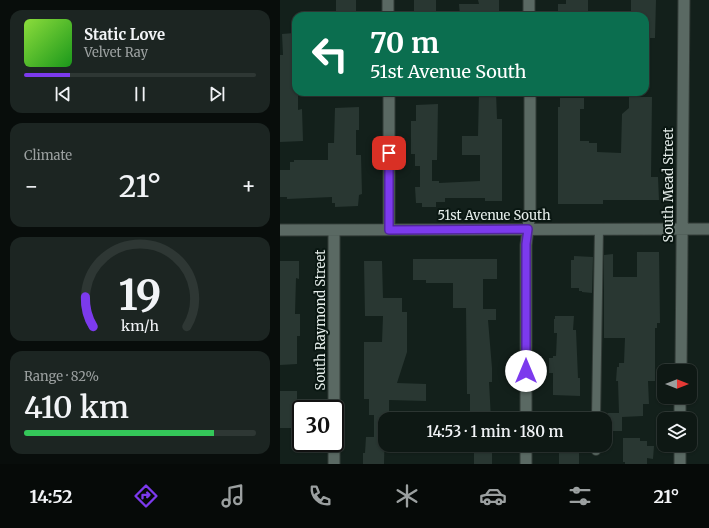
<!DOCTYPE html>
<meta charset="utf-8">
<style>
body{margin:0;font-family:Merriweather,serif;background:#1c2522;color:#f1f3f6;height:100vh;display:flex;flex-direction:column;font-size:15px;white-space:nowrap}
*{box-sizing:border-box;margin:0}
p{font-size:13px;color:#9ba0a0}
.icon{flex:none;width:22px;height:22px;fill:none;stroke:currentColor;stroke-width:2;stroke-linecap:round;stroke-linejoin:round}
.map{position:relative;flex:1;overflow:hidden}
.panel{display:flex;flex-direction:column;gap:10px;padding:10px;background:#080d0b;width:280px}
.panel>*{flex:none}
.hud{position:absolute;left:12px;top:12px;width:357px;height:84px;border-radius:12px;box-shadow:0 1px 3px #0004,0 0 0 1px #2e3734;background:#0b6e4f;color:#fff;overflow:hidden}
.needle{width:26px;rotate:90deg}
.tools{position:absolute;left:377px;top:364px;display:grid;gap:8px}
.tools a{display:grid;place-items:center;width:40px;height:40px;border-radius:8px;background:#0e1814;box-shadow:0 1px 3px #0004,0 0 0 1px #2e3734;font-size:20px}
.speed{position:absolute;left:12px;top:400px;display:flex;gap:8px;font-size:20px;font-weight:700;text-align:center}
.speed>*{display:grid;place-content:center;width:52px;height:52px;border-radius:50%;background:#0e1814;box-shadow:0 1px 3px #0004,0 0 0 1px #2e3734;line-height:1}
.speed .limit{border:2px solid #111;border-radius:6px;background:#fff;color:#111}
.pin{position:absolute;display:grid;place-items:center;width:34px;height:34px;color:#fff;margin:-17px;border-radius:8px;box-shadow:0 2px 6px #0006}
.me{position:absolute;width:44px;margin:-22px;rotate:0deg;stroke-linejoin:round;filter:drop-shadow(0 0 3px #0008)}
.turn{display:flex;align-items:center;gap:14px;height:84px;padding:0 12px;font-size:18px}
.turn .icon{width:52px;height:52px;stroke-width:2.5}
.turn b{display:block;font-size:28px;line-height:34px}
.big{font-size:30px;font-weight:600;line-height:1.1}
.panel .tile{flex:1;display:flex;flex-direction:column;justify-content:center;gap:6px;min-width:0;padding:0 14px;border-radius:12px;background:#1c2522}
.panel .dial{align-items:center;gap:0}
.dial svg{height:104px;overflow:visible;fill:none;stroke:#2e3734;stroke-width:7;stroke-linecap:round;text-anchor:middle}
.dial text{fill:#f1f3f6;stroke:none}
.song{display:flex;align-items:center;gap:12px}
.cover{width:48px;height:48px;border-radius:6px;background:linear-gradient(135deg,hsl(90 70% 55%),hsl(120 70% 35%))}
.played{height:4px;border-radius:2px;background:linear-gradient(90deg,#7c3aed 20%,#2e3734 20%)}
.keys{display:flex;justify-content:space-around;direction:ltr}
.heat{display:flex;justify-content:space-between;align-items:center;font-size:22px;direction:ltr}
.charge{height:6px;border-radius:3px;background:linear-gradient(90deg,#34c759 82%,#2e3734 0)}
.trip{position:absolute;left:98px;top:412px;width:234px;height:40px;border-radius:12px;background:#0e1814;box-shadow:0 1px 3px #0004,0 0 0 1px #2e3734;font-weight:600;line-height:40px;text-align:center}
.menu{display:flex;height:64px;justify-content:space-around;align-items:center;background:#060a08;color:#9ba0a0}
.menu .icon{width:28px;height:28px}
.menu .current{color:#7c3aed}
.menu b{font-size:18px;color:#f1f3f6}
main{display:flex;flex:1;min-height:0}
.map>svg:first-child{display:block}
.building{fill:#293732}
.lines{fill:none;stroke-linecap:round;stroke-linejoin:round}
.service-casing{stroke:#333c38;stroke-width:10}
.minor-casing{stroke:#333c38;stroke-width:13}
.service{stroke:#5a6963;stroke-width:8}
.minor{stroke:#5a6963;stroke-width:11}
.route-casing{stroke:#51269a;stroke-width:10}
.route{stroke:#7c3aed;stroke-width:7}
.labels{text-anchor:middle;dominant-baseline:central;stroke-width:4;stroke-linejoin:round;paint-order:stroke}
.street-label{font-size:13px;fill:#e5edea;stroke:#0a1712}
</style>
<main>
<section class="panel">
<div class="tile">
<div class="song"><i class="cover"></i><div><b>Static Love</b><p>Velvet Ray</p></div></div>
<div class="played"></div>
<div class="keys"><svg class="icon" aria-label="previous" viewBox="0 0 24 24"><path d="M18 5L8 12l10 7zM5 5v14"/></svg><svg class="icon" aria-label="pause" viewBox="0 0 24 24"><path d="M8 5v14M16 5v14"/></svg><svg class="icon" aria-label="next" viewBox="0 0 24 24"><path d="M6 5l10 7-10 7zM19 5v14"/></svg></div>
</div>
<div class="tile"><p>Climate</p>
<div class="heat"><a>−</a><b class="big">21°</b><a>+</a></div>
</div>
<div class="tile dial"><svg viewBox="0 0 100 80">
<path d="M14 69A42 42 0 1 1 86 69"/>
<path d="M14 69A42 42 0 0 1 8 46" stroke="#7c3aed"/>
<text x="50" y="56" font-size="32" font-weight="700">19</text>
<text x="50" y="72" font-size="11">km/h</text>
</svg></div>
<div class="tile"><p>Range · 82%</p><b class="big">410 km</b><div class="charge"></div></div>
</section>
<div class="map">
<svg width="429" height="464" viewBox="0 0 429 464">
<rect width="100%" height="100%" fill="#13201b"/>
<!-- building -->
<path class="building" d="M56 0H76V16H56Z
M134 0H156V13L150 12V16H134Z
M198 0H219V16H180L179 4H199Z
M286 0H308V15H278V4H286Z
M351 0H376L375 38H365V14H351Z
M14 33V52H16V92H18V110L22 109 23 141 0 142V55H3L2 34Z
M199 92H216L217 119H222V201H205V198H165V202H156V207H142V203H136L135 187H140V166H135V154H131V121H136V105L158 104 157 160H152V181H159V183L200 181V155H182V136H198Z
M349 97H372L371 177H378L379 200H323V204H278V107H280V98H304V109H300V141H309V143H317V152L341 153 342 114 349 108Z
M79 107V130H76V155H81L82 194 79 195 78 206 55 207V203H52V197L7 199V197H0V170H10V162H14V160H48V143H54L55 108Z
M357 252H379L380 323H377V328H375V381H368L369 404H363V416L342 417V431H328V413H339L338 381H336L337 367H339V363H344L345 338H324V255L333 254V277H357Z
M294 256 313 257 312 293 302 292V291H299V288H291V260H294Z
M133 259H217V279H203V309H216V320H208L212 368V382H209L211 419H190V394H187L186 308H173V283H146V280H133Z
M0 261H19V279L16 278 15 314H20V336H17V364L0 365Z
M84 261H102L103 298H122V312H127V352L117 383 146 384V401L109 400V419H105V422L104 464H83V453H85L86 437H94V415H89V399H84V342H102L103 316H85Z
M275 316H294L293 330H296L298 378H300V396L273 395V373H269V358H273V356H276L277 333H274V319H275Z
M0 391H17V400H20V428H0Z
M343 438H360V441H367V446H374L373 459 367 458V464H345V462H343Z
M194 445H212V464H194Z
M279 445H299V464H279Z"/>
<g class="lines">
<!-- service casing -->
<g class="service-casing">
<path id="service" d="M316 419 319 229
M316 451V445"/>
</g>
<!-- minor casing -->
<g class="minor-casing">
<path id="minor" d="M108 0V16
M249 0V16
M109 92V230
M0 230 429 229
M401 371 404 0
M54 409V230
M246 419V245L250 211V92
M400 419V397
M54 464V443
M246 464V445
M400 464V445"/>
</g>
<!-- service -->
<use href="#service" class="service"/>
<!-- minor -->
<use href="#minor" class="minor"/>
</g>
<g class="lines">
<!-- route casing -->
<g class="route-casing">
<path id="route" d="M109 153V230L248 229 246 244V371"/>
</g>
<!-- route -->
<use href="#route" class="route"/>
</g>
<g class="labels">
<!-- street labels -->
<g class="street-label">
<text transform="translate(388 185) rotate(-90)">South Mead Street</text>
<text x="214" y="215">51st Avenue South</text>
<text transform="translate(40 320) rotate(-90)">South Raymond Street</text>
</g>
</g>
</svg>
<div class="tools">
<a><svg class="needle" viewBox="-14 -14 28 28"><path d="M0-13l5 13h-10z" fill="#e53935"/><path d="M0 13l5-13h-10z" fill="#9ba0a0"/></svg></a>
<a><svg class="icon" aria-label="layers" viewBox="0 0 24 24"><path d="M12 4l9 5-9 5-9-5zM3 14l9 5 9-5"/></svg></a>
</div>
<div class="speed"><div class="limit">30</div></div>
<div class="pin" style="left:109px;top:153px;background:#d93025"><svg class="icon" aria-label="arrive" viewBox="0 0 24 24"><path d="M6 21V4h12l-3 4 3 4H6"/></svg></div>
<svg class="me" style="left:246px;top:371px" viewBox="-20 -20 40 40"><circle r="19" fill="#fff"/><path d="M0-13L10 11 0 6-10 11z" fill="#7c3aed"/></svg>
<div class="trip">14:53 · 1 min · 180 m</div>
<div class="hud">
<div class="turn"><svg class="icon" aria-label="left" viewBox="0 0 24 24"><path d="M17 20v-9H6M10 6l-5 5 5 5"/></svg><div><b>70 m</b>51st Avenue South</div></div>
</div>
</div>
</main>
<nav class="menu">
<b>14:52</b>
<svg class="icon current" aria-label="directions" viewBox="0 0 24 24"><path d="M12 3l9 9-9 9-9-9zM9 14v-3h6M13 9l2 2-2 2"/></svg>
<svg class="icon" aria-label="music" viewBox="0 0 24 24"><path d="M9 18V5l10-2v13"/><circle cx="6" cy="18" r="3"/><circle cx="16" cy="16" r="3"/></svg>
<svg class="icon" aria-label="phone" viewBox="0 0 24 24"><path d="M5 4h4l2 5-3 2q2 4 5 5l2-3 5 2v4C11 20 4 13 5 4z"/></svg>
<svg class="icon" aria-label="climate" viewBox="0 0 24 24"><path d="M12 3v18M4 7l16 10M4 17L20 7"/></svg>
<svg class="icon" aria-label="car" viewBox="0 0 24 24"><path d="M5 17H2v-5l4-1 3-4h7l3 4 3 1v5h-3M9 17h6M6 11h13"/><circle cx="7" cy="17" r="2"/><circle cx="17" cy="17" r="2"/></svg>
<svg class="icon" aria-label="filters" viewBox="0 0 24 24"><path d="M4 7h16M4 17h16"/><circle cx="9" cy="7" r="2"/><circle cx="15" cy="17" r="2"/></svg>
<b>21°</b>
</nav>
